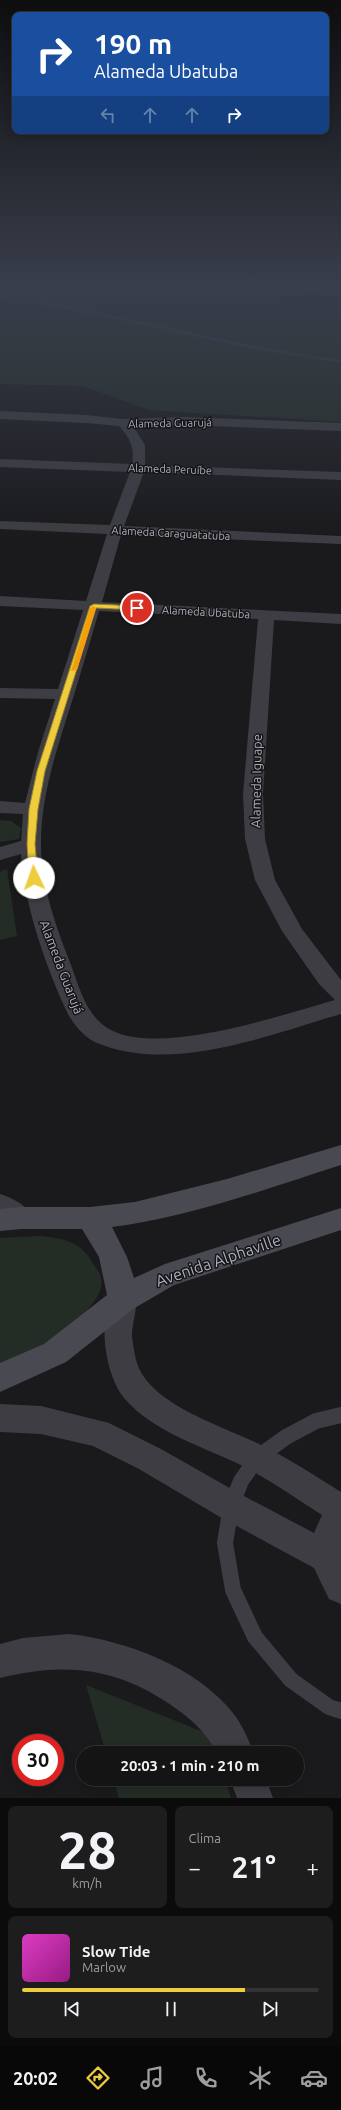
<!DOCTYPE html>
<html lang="pt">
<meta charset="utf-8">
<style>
body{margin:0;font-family:Ubuntu,sans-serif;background:#1d1d1e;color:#f1f3f6;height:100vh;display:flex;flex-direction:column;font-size:15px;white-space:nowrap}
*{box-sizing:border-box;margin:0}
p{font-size:13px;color:#9d9ea0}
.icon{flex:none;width:22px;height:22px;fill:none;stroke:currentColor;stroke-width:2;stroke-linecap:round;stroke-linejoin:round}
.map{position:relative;height:1798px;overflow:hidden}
.details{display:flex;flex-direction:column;gap:8px;padding:8px;background:#0b0b0c;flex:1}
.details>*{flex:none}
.banner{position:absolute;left:12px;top:12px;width:317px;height:122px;border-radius:8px;box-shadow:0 2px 10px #0003,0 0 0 1px #333334;background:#1a4fa0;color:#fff;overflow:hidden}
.speed{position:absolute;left:12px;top:1734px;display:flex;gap:8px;font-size:20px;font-weight:700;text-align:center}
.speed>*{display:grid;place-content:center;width:52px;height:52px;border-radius:50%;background:#141415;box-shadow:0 2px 10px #0003,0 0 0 1px #333334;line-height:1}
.speed .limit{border:6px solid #d22;background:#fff;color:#111}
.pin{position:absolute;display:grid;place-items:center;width:34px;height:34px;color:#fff;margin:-17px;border:2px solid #fff;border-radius:50%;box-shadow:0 1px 4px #0007}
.me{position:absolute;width:44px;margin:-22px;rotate:357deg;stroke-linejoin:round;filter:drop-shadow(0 0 3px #0008)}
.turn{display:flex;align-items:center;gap:14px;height:84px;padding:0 16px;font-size:18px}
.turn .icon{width:52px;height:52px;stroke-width:2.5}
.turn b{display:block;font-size:28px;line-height:34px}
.lanes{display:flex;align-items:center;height:38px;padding:0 16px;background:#0003;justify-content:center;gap:20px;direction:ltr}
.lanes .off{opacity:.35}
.big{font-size:30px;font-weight:600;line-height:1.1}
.details .tile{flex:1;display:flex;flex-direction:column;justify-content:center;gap:6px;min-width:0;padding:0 14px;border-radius:8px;background:#1d1d1e}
.details .dial{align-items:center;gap:0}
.dial b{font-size:52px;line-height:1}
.song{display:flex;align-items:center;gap:12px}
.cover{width:48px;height:48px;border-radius:6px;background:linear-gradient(135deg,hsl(310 70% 55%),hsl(310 70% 35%))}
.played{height:4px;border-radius:2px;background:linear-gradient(90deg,#efcc3e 75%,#333334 75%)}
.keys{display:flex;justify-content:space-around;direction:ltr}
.heat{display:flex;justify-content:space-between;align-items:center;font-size:22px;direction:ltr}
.details .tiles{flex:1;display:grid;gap:8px;grid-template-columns:1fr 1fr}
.tile:last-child{grid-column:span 2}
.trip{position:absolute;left:76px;top:1746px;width:228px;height:40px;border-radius:20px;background:#141415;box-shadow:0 2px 10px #0003,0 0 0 1px #333334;font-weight:600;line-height:40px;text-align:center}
.tabs{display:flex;height:64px;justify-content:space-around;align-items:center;background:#080808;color:#9d9ea0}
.tabs .icon{width:28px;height:28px}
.tabs .on{color:#efcc3e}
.tabs b{font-size:18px;color:#f1f3f6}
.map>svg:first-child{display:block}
.green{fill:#242c26}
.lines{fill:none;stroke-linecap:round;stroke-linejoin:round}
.stream{stroke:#303740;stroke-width:3.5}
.lane{stroke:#3d3d43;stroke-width:16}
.street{fill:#3d3d43;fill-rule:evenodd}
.secondary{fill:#494a51;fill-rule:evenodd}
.route{fill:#efcc3e;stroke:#9b8528}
.slow{fill:#f59e0b}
.labels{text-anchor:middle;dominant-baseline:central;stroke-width:3;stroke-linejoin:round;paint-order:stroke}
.far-street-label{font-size:11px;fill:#adafbb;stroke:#151517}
.street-label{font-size:13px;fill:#adafbb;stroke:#151517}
.near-street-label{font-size:16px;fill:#adafbb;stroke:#151517}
</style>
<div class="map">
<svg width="341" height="1798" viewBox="0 0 341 1798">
<rect width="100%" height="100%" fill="#1a1a1c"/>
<!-- green -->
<path class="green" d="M0 288H232L276 303 309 309H341V422L149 410 83 386 0 384Z
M0 820 11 821 21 828 19 839 0 842Z
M7 869 17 936 0 940V872Z
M41 1236C65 1239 81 1241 94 1265 96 1268 101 1274 101 1278 108 1305 47 1344 26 1355 18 1359 8 1361 0 1365V1238Z
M86 1685 211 1735 217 1753H106Z
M114 1779H225L231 1798H119Z"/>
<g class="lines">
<!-- stream -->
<path class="stream" d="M0 297 30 293 47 296 43 303C143 321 241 349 341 361"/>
<!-- lane -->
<path class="lane" d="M341 1415 316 1421 286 1437 257 1458 241 1481 231 1506 225 1543 233 1590 255 1637 291 1680 329 1707 341 1711"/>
<!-- street -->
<path class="street" d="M304 288H341V294L327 295 305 290Z
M0 411 86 415 123 419 183 417 341 423V431L183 425 133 426 145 445V465L341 472V480L144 472 124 526 341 536V544L121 535 102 602 341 614V624L274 620 263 794 265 839 275 880 302 929 341 980V1014C269 1035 171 1074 97 1043 85 1038 74 1025 68 1014 46 968 24 904 21 854L0 860V847L21 841 23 814 0 813V801L25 803 38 752 55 699 0 698V688L58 689 83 610 0 606V596L86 601 107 534 0 529V521L110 525 130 472 0 467V459L132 464C135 448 130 438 119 426L86 423 0 419ZM99 611 258 619 243 794 245 839 255 880 282 931 319 984 335 1000C282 1015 163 1055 113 1031 87 1019 80 989 71 965 58 932 46 899 42 864 36 806 57 749 74 695 82 668 91 639 99 611Z
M0 1194C13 1198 28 1206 34 1218L30 1226C16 1230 12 1226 0 1218Z
M123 1288 133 1292C140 1306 132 1320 132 1336 133 1345 135 1358 138 1366 155 1408 230 1428 267 1448 293 1461 317 1477 341 1492V1604L329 1599 314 1568 220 1517 139 1469 93 1446 41 1434 0 1432V1404L41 1406 109 1423 161 1449 242 1495 314 1533 322 1515C297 1499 271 1481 245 1467 205 1447 154 1433 124 1398 114 1386 108 1366 106 1351 103 1332 104 1309 113 1292Z
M69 1634C125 1640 197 1667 233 1713 242 1724 248 1739 254 1753H217C206 1732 190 1718 171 1705 116 1667 64 1662 0 1678V1644L23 1638Z
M230 1779H266L273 1798H237Z"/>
<!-- secondary -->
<path class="secondary" d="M341 1145V1165C269 1188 187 1218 112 1227L127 1257 134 1278 165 1264 341 1208V1230L174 1285 133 1309 66 1362 0 1392V1363L44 1344 107 1295 99 1257 82 1229H21L0 1231V1209L21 1207H90L135 1202 227 1179Z"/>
</g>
<!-- sky -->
<linearGradient id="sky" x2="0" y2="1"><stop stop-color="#0e0e0f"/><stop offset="0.53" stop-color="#383e4b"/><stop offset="1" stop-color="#383e4b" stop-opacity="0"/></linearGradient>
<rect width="341" height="539" fill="url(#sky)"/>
<!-- route -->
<path class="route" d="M94 604 137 606 140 608 137 610 96 608 45 771 38 809 35 844 38 878 34 881 29 878 27 844 29 809 37 771 90 606Z"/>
<!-- slow -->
<path class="slow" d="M93 606 96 608 77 670 71 671 90 608Z"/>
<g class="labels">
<!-- far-street labels -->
<g class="far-street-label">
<text transform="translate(170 423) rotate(-1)">Alameda Guarujá</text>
<text transform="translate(170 469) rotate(2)">Alameda Peruíbe</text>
<text transform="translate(171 533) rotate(3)">Alameda Caraguatatuba</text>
<text transform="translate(206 612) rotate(3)">Alameda Ubatuba</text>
</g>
<!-- street labels -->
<g class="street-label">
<text transform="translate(256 781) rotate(-89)">Alameda Iguape</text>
<text transform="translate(62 967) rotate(69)">Alameda Guarujá</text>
</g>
<!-- near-street labels -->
<g class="near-street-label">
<text transform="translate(218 1260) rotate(-19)">Avenida Alphaville</text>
</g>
</g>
</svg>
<div class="speed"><div class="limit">30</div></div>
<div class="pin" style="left:137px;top:608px;background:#d93025"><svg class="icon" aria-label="arrive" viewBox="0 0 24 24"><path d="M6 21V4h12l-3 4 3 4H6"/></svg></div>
<svg class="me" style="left:34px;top:878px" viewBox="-20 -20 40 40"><circle r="19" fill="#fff"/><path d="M0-13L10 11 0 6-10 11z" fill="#efcc3e"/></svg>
<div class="trip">20:03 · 1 min · 210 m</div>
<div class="banner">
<div class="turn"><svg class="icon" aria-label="right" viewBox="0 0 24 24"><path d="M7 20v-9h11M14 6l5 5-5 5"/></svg><div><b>190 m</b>Alameda Ubatuba</div></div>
<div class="lanes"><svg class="icon off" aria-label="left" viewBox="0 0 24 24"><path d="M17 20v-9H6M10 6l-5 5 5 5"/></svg><svg class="icon off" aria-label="ahead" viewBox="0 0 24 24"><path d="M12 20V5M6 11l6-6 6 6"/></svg><svg class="icon off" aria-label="ahead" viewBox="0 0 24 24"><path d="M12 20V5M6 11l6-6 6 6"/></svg><svg class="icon" aria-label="right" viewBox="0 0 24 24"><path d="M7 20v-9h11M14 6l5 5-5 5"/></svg></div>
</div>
</div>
<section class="details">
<div class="tiles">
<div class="tile dial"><b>28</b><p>km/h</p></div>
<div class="tile"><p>Clima</p>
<div class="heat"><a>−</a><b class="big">21°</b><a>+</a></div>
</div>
<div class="tile">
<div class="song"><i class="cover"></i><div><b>Slow Tide</b><p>Marlow</p></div></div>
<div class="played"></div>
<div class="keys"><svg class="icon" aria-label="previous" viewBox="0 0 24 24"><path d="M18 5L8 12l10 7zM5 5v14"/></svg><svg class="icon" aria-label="pause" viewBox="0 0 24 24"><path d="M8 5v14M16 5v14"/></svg><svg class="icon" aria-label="next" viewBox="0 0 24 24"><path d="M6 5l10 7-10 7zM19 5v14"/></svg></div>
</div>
</div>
</section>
<nav class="tabs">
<b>20:02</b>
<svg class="icon on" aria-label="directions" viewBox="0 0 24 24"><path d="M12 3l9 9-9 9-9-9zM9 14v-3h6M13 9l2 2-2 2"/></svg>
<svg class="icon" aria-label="music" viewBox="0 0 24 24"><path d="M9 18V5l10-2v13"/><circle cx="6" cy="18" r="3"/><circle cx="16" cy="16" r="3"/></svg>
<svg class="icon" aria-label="phone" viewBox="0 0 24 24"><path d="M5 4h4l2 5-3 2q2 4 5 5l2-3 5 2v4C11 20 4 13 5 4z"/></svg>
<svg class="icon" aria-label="climate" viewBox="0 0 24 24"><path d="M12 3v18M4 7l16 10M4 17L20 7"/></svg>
<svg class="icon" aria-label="car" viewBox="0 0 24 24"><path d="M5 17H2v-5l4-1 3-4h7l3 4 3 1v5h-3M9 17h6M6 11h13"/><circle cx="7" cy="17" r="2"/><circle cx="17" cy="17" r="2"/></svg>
</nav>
